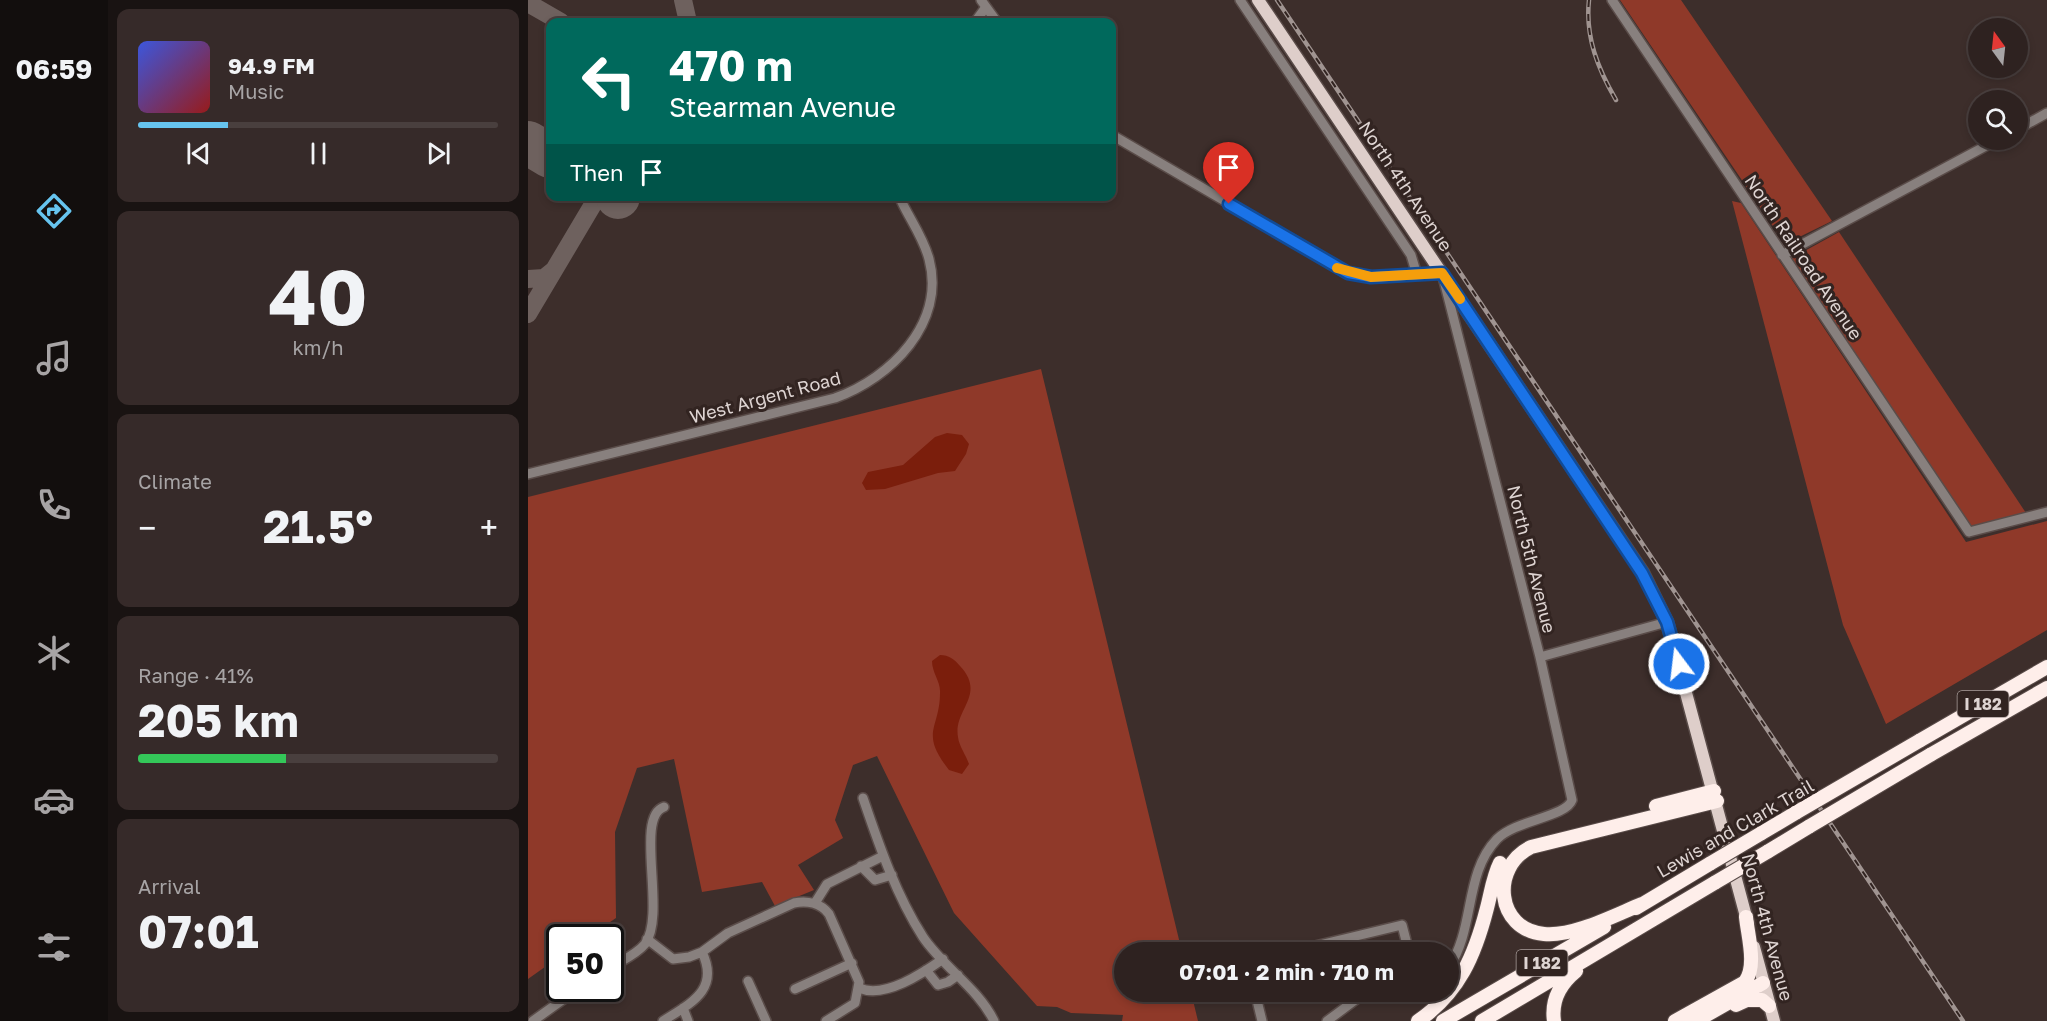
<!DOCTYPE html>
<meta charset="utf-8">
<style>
body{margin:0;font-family:"Golos Text",sans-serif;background:#362a29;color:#f1f3f6;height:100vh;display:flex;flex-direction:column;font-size:22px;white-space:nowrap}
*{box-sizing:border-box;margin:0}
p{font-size:20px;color:#a7a4a5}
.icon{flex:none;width:33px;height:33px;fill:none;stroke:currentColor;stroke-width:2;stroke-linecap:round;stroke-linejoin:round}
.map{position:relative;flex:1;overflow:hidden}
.details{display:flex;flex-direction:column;gap:9px;padding:9px;background:#191312;width:420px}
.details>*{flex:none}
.hud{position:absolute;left:18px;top:18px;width:570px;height:183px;border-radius:12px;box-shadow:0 3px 9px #0003,0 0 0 2px #493f3e;background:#00695c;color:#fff;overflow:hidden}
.needle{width:39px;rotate:345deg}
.tools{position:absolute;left:1440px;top:18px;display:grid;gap:12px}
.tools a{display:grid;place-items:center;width:60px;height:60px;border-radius:50%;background:#2e2220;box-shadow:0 3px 9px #0003,0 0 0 2px #493f3e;font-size:30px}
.speed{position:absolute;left:18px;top:924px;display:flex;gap:12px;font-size:30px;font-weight:700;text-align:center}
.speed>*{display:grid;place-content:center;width:78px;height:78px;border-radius:50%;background:#2e2220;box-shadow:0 3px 9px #0003,0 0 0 2px #493f3e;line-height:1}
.speed .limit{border:3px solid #111;border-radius:9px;background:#fff;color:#111}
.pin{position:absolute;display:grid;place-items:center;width:51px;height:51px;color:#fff;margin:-62px -26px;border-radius:50% 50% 50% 0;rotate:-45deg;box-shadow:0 0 6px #0007}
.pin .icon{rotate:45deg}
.me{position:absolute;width:66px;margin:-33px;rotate:345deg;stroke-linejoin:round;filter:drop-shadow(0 0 4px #0008)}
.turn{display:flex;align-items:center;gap:21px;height:126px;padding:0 24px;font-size:27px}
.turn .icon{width:78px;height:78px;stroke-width:2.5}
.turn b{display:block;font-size:42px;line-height:51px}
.then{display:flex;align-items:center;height:57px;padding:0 24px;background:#0003;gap:12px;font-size:22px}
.big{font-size:45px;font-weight:700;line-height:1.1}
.details .card{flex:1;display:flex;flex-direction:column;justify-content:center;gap:9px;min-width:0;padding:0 21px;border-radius:12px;background:#362a29}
.details .dial{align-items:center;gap:0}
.dial b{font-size:78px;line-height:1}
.song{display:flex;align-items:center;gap:18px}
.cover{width:72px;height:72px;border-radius:9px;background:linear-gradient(135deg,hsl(230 70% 55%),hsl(0 70% 35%))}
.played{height:6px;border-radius:3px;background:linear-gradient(90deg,#66c4ef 25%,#493f3e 25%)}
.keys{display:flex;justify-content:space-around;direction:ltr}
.heat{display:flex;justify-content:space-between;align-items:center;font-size:33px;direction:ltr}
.charge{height:9px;border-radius:4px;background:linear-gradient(90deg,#34c759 41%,#493f3e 0)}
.trip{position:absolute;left:586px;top:942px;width:345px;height:60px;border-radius:30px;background:#2e2220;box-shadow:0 3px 9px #0003,0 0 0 2px #493f3e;font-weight:700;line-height:60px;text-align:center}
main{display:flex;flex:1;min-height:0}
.menu{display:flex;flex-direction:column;width:108px;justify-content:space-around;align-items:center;background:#120e0d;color:#a7a4a5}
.menu .icon{width:42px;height:42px}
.menu .current{color:#66c4ef}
.menu b{font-size:27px;color:#f1f3f6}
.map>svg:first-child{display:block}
.green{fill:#8f3929}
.water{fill:#7b1e0c}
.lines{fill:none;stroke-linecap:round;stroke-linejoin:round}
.taxiway{stroke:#6e615e;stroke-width:18}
.runway{stroke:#6e615e;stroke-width:44}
.minor-casing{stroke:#5a4c49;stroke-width:12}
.major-casing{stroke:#5a4c49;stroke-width:15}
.highway-casing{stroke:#5a4c49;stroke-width:16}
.minor{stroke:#88807e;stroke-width:9}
.major{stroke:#dececa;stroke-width:12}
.highway{stroke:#feeeea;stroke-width:14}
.rail-casing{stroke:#a09491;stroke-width:4.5}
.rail{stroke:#322421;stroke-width:2;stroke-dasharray:7;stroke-linecap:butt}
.highway-bridge-casing{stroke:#5a4c49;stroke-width:16;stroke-linecap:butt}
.highway-bridge{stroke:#feeeea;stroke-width:14}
.route-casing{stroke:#114b97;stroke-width:15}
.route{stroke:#1a73e8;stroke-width:10}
.slow{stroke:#f59e0b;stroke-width:10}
.labels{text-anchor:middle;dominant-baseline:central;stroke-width:6;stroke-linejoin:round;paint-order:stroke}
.shield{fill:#322421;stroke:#aa9f9d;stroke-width:1.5}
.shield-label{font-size:16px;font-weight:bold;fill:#ded4d2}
.street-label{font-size:18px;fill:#ded4d2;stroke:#322421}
</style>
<main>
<nav class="menu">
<b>06:59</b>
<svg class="icon current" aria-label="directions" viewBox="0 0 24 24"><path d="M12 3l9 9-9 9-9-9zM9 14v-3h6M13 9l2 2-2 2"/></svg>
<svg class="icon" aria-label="music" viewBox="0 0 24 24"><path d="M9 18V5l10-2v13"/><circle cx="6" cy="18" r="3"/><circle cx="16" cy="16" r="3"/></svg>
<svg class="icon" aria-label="phone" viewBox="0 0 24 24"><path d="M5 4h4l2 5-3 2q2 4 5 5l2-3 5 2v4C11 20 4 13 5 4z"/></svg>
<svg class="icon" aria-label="climate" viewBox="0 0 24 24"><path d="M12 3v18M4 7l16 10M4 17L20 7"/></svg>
<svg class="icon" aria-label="car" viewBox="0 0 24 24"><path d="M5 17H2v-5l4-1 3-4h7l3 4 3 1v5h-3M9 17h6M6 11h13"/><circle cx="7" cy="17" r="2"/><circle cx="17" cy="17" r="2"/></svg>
<svg class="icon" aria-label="filters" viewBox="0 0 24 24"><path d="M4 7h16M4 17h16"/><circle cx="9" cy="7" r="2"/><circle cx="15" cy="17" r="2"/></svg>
</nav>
<section class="details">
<div class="card">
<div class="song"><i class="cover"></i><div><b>94.9 FM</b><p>Music</p></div></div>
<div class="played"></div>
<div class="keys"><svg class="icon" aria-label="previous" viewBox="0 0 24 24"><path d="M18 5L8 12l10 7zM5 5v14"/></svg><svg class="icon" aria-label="pause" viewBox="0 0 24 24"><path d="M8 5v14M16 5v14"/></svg><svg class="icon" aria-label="next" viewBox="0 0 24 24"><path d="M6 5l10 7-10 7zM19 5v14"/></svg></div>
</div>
<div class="card dial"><b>40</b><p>km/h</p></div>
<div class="card"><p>Climate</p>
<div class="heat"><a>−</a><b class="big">21.5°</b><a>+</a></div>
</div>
<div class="card"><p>Range · 41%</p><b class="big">205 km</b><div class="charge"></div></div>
<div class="card"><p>Arrival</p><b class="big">07:01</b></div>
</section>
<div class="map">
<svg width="1519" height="1021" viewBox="0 0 1519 1021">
<rect width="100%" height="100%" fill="#3d2e2b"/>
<!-- green -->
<path class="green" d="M1092 0H1153L1304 221 1257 244Z
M1204 201 1213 203 1438 542 1519 521V630L1358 724 1315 625Z
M1311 232 1498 513 1443 527 1264 258Z
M513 369 654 952H597V992H663L670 1021H594L595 1015 543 1013 529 1007 509 1006 426 913 349 756 325 765 307 820 315 838 270 865 286 890 247 906 234 882 174 892 146 759 109 768 87 832 88 918 60 937 32 938 31 957 0 979V497Z"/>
<!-- water -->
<path class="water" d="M419 433 434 435 441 444 438 454 427 471 410 473 357 489 338 490 334 483 340 472 375 465 407 437Z
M412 655C421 655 426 659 432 666 459 695 425 710 430 737 431 746 438 755 441 764L434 774 421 770C391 732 412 729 412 693 413 682 404 673 404 661Z"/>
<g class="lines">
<!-- taxiway -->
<path class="taxiway" d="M155 0 160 22
M0 3 33 22
M0 279 16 278 26 270
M0 314 70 196"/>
<!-- runway -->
<path class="runway" d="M0 143 22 156
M90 196V197"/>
<!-- minor casing -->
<g class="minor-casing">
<path id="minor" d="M453 0 469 22
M712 0 883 255 889 275
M1084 0 1441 532 1519 512
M447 22 458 7
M1490 129 1519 113
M584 135 820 273 850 277 914 273 1012 657 1044 800C1038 817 988 820 969 839 936 873 947 929 921 967
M1254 255 1469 140
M0 474 307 398C363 378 418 323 401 259 395 236 380 217 371 196
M1012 657 1139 622
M335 798C351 845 368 895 395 937 415 967 450 988 466 1021
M333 866 347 880 364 875
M287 903 299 884 355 856
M119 939 145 959 161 957 174 952 200 933 266 903C279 900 293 903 301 914L331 982 327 1003 298 1021
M762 952 874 925 881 952
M82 968C93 961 109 954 117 944 139 914 106 817 136 807
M398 970 410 985 420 982 430 975
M220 981 238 1021
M331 988C357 999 395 973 415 959
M267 989 324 963
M727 992 734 1021
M155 1008 160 1021
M5 1021 51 988
M135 1021C163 1003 192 990 174 952
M799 1021 838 992"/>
</g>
<!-- major casing -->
<g class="major-casing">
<path id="major" d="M730 0 1115 573 1139 622 1220 924
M1226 947 1246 1021"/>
</g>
<!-- highway casing -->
<g class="highway-casing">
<path id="highway" d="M1391 741 1519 667
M1402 755 1519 688
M1128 806 1186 791
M1232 834 1269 812
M1239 852 1282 826
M1114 904C1087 915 1045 937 1016 934 968 930 962 867 1003 847L1189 801
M1108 908 1183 863
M1208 1005 1219 1000H1234L1241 1006
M890 1021C931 993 947 955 959 908 963 893 965 877 972 863
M915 1021 1076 927
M954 1021 1188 882
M1026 1021C1023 1000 1032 984 1048 971
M1147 1021 1217 982C1229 966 1220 937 1218 917
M1168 1021 1235 983"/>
</g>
<!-- minor -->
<use href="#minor" class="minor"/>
<!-- major -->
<use href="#major" class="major"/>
<!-- highway -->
<use href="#highway" class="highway"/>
<!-- rail casing -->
<g class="rail-casing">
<path id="rail" d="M749 0 1435 1021
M1061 0C1057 37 1070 69 1088 100"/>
</g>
<!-- rail -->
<use href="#rail" class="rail"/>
<!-- highway-bridge casing -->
<g class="highway-bridge-casing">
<path id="highway-bridge" d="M1269 812 1391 741
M1282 826 1402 755
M1183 863 1232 834
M1188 882 1239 852"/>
</g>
<!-- highway-bridge -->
<use href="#highway-bridge" class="highway-bridge"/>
</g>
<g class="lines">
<!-- route casing -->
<g class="route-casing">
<path id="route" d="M701 204 820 273 843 277 914 273 1114 573 1139 622 1151 664"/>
</g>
<!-- route -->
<use href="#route" class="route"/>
<!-- slow -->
<path class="slow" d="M809 268 843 277 914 273 932 299"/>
</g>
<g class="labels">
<!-- shield labels -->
<g class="shield">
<rect x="1429.5" y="691" width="51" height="26" rx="4.5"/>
<rect x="988.5" y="950" width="51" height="26" rx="4.5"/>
</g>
<g class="shield-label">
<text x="1455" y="704">I 182</text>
<text x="1014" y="963">I 182</text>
</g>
<!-- street labels -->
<g class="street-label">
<text transform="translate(878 186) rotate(56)">North 4th Avenue</text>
<text transform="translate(1276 257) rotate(56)">North Railroad Avenue</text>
<text transform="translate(237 397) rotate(-15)">West Argent Road</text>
<text transform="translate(1004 559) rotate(76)">North 5th Avenue</text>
<text transform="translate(1207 828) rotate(-30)">Lewis and Clark Trail</text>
<text transform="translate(1240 927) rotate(75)">North 4th Avenue</text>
</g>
</g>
</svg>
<div class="tools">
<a><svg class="needle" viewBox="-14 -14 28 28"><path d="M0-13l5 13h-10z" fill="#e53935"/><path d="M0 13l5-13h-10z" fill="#a7a4a5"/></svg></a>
<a><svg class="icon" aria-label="search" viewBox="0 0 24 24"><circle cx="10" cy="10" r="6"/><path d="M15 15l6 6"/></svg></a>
</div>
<div class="speed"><div class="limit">50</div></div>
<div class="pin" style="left:701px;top:204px;background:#d93025"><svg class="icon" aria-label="arrive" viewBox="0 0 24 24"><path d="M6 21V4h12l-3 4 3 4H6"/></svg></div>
<svg class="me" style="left:1151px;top:664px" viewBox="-20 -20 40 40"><circle r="17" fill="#1a73e8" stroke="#fff" stroke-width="3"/><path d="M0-11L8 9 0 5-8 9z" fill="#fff"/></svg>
<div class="trip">07:01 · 2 min · 710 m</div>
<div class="hud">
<div class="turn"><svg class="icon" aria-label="left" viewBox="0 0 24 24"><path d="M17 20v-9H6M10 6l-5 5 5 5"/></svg><div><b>470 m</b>Stearman Avenue</div></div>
<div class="then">Then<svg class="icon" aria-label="arrive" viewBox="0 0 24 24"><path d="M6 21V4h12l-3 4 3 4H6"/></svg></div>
</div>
</div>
</main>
